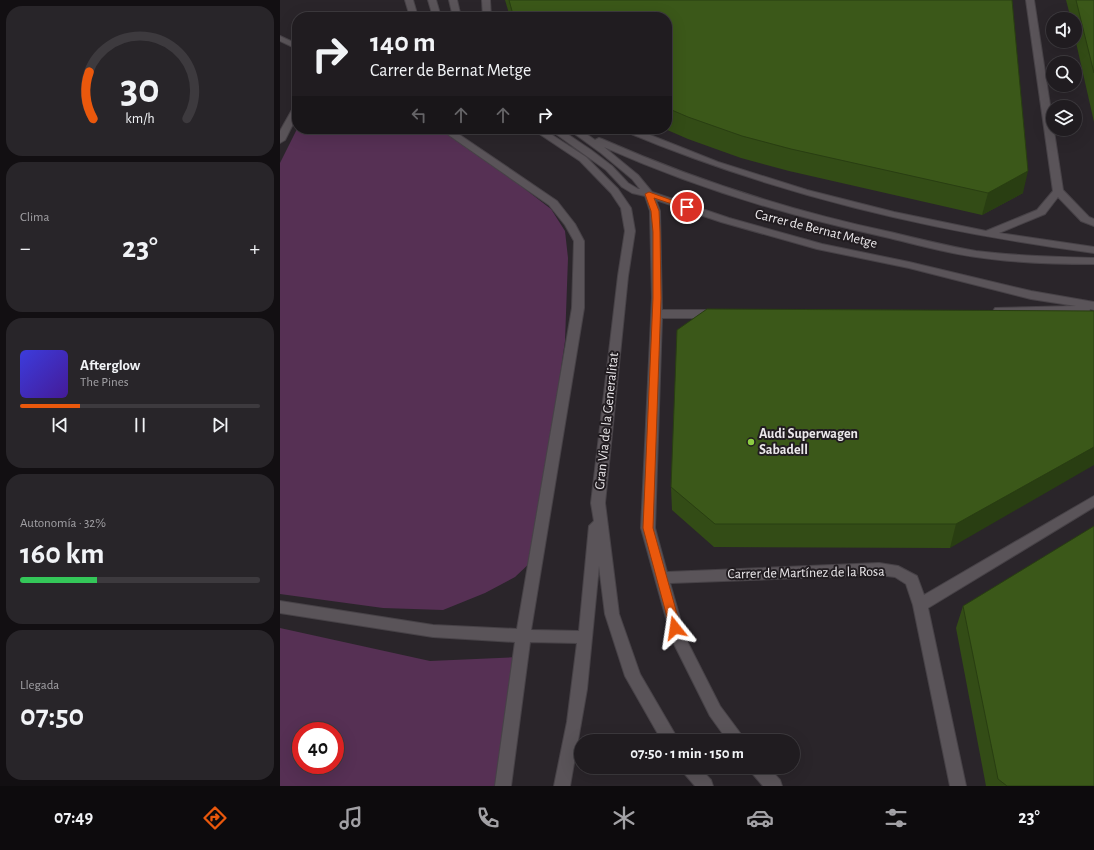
<!DOCTYPE html>
<html lang="es">
<meta charset="utf-8">
<style>
body{margin:0;font-family:"Alegreya Sans",sans-serif;background:#282529;color:#f1f3f6;height:100vh;display:flex;flex-direction:column;font-size:15px;white-space:nowrap}
*{box-sizing:border-box;margin:0}
p{font-size:13px;color:#a2a1a5}
.icon{flex:none;width:22px;height:22px;fill:none;stroke:currentColor;stroke-width:2;stroke-linecap:round;stroke-linejoin:round}
.map{position:relative;flex:1;overflow:hidden}
.sheet{display:flex;flex-direction:column;gap:6px;padding:6px;background:#120f12;width:280px}
.sheet>*{flex:none}
.top-card{position:absolute;left:12px;top:12px;width:380px;height:122px;border-radius:16px;box-shadow:0 4px 16px #0002,0 0 0 1px #3d3a3e;background:#201c20;color:#f1f3f6;overflow:hidden}
.fabs{position:absolute;left:766px;top:12px;display:grid;gap:8px}
.fabs a{display:grid;place-items:center;width:36px;height:36px;border-radius:50%;background:#201c20;box-shadow:0 4px 16px #0002,0 0 0 1px #3d3a3e;font-size:20px}
.speed{position:absolute;left:12px;top:722px;display:flex;gap:8px;font-size:20px;font-weight:700;text-align:center}
.speed>*{display:grid;place-content:center;width:52px;height:52px;border-radius:50%;background:#201c20;box-shadow:0 4px 16px #0002,0 0 0 1px #3d3a3e;line-height:1}
.speed .limit{border:6px solid #d22;background:#fff;color:#111}
.pin{position:absolute;display:grid;place-items:center;width:34px;height:34px;color:#fff;margin:-17px;border:2px solid #fff;border-radius:50%;box-shadow:0 1px 4px #0007}
.me{position:absolute;width:44px;margin:-22px;rotate:345deg;stroke-linejoin:round;filter:drop-shadow(0 0 3px #0008)}
.turn{display:flex;align-items:center;gap:14px;height:84px;padding:0 12px;font-size:18px}
.turn .icon{width:52px;height:52px;stroke-width:2.5}
.turn b{display:block;font-size:28px;line-height:34px}
.lanes{display:flex;align-items:center;height:38px;padding:0 12px;background:#0003;justify-content:center;gap:20px;direction:ltr}
.lanes .off{opacity:.35}
.big{font-size:30px;font-weight:700;line-height:1.1}
.sheet .card{flex:1;display:flex;flex-direction:column;justify-content:center;gap:6px;min-width:0;padding:0 14px;border-radius:16px;background:#282529}
.sheet .dial{align-items:center;gap:0}
.dial svg{height:104px;overflow:visible;fill:none;stroke:#3d3a3e;stroke-width:7;stroke-linecap:round;text-anchor:middle}
.dial text{fill:#f1f3f6;stroke:none}
.song{display:flex;align-items:center;gap:12px}
.cover{width:48px;height:48px;border-radius:6px;background:linear-gradient(135deg,hsl(240 70% 55%),hsl(260 70% 35%))}
.played{height:4px;border-radius:2px;background:linear-gradient(90deg,#ea580c 25%,#3d3a3e 25%)}
.keys{display:flex;justify-content:space-around;direction:ltr}
.heat{display:flex;justify-content:space-between;align-items:center;font-size:22px;direction:ltr}
.charge{height:6px;border-radius:3px;background:linear-gradient(90deg,#34c759 32%,#3d3a3e 0)}
.trip{position:absolute;left:294px;top:734px;width:226px;height:40px;border-radius:20px;background:#201c20;box-shadow:0 4px 16px #0002,0 0 0 1px #3d3a3e;font-weight:700;line-height:40px;text-align:center}
.menu{display:flex;height:64px;justify-content:space-around;align-items:center;background:#0d0b0d;color:#a2a1a5}
.menu .icon{width:28px;height:28px}
.menu .selected{color:#ea580c}
.menu b{font-size:18px;color:#f1f3f6}
main{display:flex;flex:1;min-height:0}
.map>svg:first-child{display:block}
.green{fill:#563054;fill-rule:evenodd}
.lines{fill:none;stroke-linecap:round;stroke-linejoin:round}
.minor-casing{stroke:#474247;stroke-width:2}
.minor{fill:#5a5459;fill-rule:evenodd}
.wall{fill:#334c16}
.shaded-wall{fill:#293e12}
.building{fill:#3b5819;stroke:#293e12}
.route{fill:#ea580c;stroke:#983908}
.poi-dot{fill:#8ece43;stroke:#211c20;stroke-width:1.5}
.labels{text-anchor:middle;dominant-baseline:central;stroke-width:4;stroke-linejoin:round;paint-order:stroke}
.street-label{font-size:14px;fill:#ebe8eb;stroke:#211c20}
.poi-label{font-size:14px;font-weight:bold;fill:#ebe8eb;stroke:#211c20;text-anchor:start}
</style>
<main>
<section class="sheet">
<div class="card dial"><svg viewBox="0 0 100 80">
<path d="M14 69A42 42 0 1 1 86 69"/>
<path d="M14 69A42 42 0 0 1 11 33" stroke="#ea580c"/>
<text x="50" y="56" font-size="32" font-weight="700">30</text>
<text x="50" y="72" font-size="11">km/h</text>
</svg></div>
<div class="card"><p>Clima</p>
<div class="heat"><a>−</a><b class="big">23°</b><a>+</a></div>
</div>
<div class="card">
<div class="song"><i class="cover"></i><div><b>Afterglow</b><p>The Pines</p></div></div>
<div class="played"></div>
<div class="keys"><svg class="icon" aria-label="previous" viewBox="0 0 24 24"><path d="M18 5L8 12l10 7zM5 5v14"/></svg><svg class="icon" aria-label="pause" viewBox="0 0 24 24"><path d="M8 5v14M16 5v14"/></svg><svg class="icon" aria-label="next" viewBox="0 0 24 24"><path d="M6 5l10 7-10 7zM19 5v14"/></svg></div>
</div>
<div class="card"><p>Autonomía · 32%</p><b class="big">160 km</b><div class="charge"></div></div>
<div class="card"><p>Llegada</p><b class="big">07:50</b></div>
</section>
<div class="map">
<svg width="814" height="786" viewBox="0 0 814 786">
<rect width="100%" height="100%" fill="#2a252a"/>
<!-- green -->
<path class="green" d="M17 129H160L237 183 271 209 285 231 288 258 285 341 253 560 235 577 205 593 163 610 103 608 0 594V163Z
M0 628 150 661 239 657 217 786H0ZM21 731H55V765H21Z"/>
<g class="lines">
<!-- minor casing -->
<g class="minor-casing">
<path id="minor" d="M125 0H133L138 17H130Z
M148 0H156L161 17H153Z
M169 0H177L181 17H173Z
M202 0H210L211 17H203Z
M746 0H754L783 190 809 217 814 219V226L801 221 778 197 765 214 719 233 814 247V253C650 231 497 195 344 131L342 129H355L438 162 527 190 614 212 706 231 757 210 773 191Z
M0 36 17 44V49L0 41Z
M17 105V116L5 140 0 143V131L13 108Z
M160 129H171L277 201 295 224 304 241V308L251 630 299 631 309 526 314 521 311 503 338 276 345 231 341 208 331 193 300 161 252 129H263L306 157 338 189 351 208 355 231 348 276 325 503 339 614 360 674 399 741H382L345 676 325 614 319 566 307 689 290 786H274L287 722 297 643 250 642 231 786H215L235 642 153 637 0 613V601L153 625 237 629 292 308 294 241 285 225 269 205Z
M269 129H280L311 150 332 166 348 183 358 189H360L352 179 321 153 288 129H299L315 140 319 138 322 139C415 180 511 211 610 232 639 239 667 246 696 251 735 256 775 257 814 258V264C775 264 735 263 696 257 666 253 635 244 605 237 508 216 414 187 324 147L358 175 372 192 449 218 542 244 629 262 751 291 814 302V310L810 309 809 313 805 314 719 315 715 314 713 311 715 308 796 306 751 299 629 268 537 249 441 222 376 200 380 211 382 310H437L441 311 443 314 441 317 437 318H382L375 528 387 572 599 563 618 566 637 576 644 595 814 496V507L648 608 686 786H670L633 605 626 584 615 577 599 575 390 583 406 639 440 706 466 741H448L430 716 392 640 361 528 372 298 370 211 365 196 352 193 342 187 326 170Z
M401 767H419L431 780 433 786H415L403 772Z
M469 767H488L500 780 502 786H483L471 772Z"/>
</g>
<!-- minor -->
<use href="#minor" class="minor"/>
</g>
<!-- wall -->
<path class="wall" d="M225 0H732L743 193 702 215 509 171 461 158 408 139 385 129H387V17H230Z
M786 0H814V122L795 38V19H791Z
M814 311 670 548 434 547 392 510 391 487Z
M683 606 814 786H706L676 628Z"/>
<!-- shaded-wall -->
<path class="shaded-wall" d="M748 171 743 193 702 215 708 193Z
M814 447V465L670 548 676 524Z"/>
<!-- building -->
<path class="building" d="M229 0H732L748 171 708 193 511 149 462 136 408 117 387 108V17H237L232 11Z
M796 0H814V73Z
M427 309 814 311V447L676 524H435L391 487 397 330Z
M814 526V786H727L718 779 683 606Z"/>
<!-- route -->
<path class="route" d="M369 192 411 207 407 209 374 198 379 211 380 232 381 298 373 528 401 628 399 631 395 632 391 631 390 628 363 528 373 298V232L371 211 365 194Z"/>
<!-- markers -->
<circle class="poi-dot" cx="471" cy="442" r="4"/>
<g class="labels">
<!-- street labels -->
<g class="street-label">
<text transform="translate(536 229) rotate(14)">Carrer de Bernat Metge</text>
<text transform="translate(327 421) rotate(-84)">Gran Via de la Generalitat</text>
<text transform="translate(526 573) rotate(-1)">Carrer de Martínez de la Rosa</text>
</g>
<!-- poi labels -->
<g class="poi-label">
<text x="479" y="434">Audi Superwagen<tspan x="479" dy="16">Sabadell</tspan></text>
</g>
</g>
</svg>
<div class="fabs">
<a><svg class="icon" aria-label="sound" viewBox="0 0 24 24"><path d="M4 9h4l5-4v14l-5-4H4zM17 9q2 3 0 6"/></svg></a>
<a><svg class="icon" aria-label="search" viewBox="0 0 24 24"><circle cx="10" cy="10" r="6"/><path d="M15 15l6 6"/></svg></a>
<a><svg class="icon" aria-label="layers" viewBox="0 0 24 24"><path d="M12 4l9 5-9 5-9-5zM3 14l9 5 9-5"/></svg></a>
</div>
<div class="speed"><div class="limit">40</div></div>
<div class="pin" style="left:407px;top:207px;background:#d93025"><svg class="icon" aria-label="arrive" viewBox="0 0 24 24"><path d="M6 21V4h12l-3 4 3 4H6"/></svg></div>
<svg class="me" style="left:395px;top:628px" viewBox="-20 -20 40 40"><path d="M0-17L14 15 0 8-14 15z" fill="#ea580c" stroke="#fff" stroke-width="4"/></svg>
<div class="trip">07:50 · 1 min · 150 m</div>
<div class="top-card">
<div class="turn"><svg class="icon" aria-label="right" viewBox="0 0 24 24"><path d="M7 20v-9h11M14 6l5 5-5 5"/></svg><div><b>140 m</b>Carrer de Bernat Metge</div></div>
<div class="lanes"><svg class="icon off" aria-label="left" viewBox="0 0 24 24"><path d="M17 20v-9H6M10 6l-5 5 5 5"/></svg><svg class="icon off" aria-label="ahead" viewBox="0 0 24 24"><path d="M12 20V5M6 11l6-6 6 6"/></svg><svg class="icon off" aria-label="ahead" viewBox="0 0 24 24"><path d="M12 20V5M6 11l6-6 6 6"/></svg><svg class="icon" aria-label="right" viewBox="0 0 24 24"><path d="M7 20v-9h11M14 6l5 5-5 5"/></svg></div>
</div>
</div>
</main>
<nav class="menu">
<b>07:49</b>
<svg class="icon selected" aria-label="directions" viewBox="0 0 24 24"><path d="M12 3l9 9-9 9-9-9zM9 14v-3h6M13 9l2 2-2 2"/></svg>
<svg class="icon" aria-label="music" viewBox="0 0 24 24"><path d="M9 18V5l10-2v13"/><circle cx="6" cy="18" r="3"/><circle cx="16" cy="16" r="3"/></svg>
<svg class="icon" aria-label="phone" viewBox="0 0 24 24"><path d="M5 4h4l2 5-3 2q2 4 5 5l2-3 5 2v4C11 20 4 13 5 4z"/></svg>
<svg class="icon" aria-label="climate" viewBox="0 0 24 24"><path d="M12 3v18M4 7l16 10M4 17L20 7"/></svg>
<svg class="icon" aria-label="car" viewBox="0 0 24 24"><path d="M5 17H2v-5l4-1 3-4h7l3 4 3 1v5h-3M9 17h6M6 11h13"/><circle cx="7" cy="17" r="2"/><circle cx="17" cy="17" r="2"/></svg>
<svg class="icon" aria-label="filters" viewBox="0 0 24 24"><path d="M4 7h16M4 17h16"/><circle cx="9" cy="7" r="2"/><circle cx="15" cy="17" r="2"/></svg>
<b>23°</b>
</nav>
